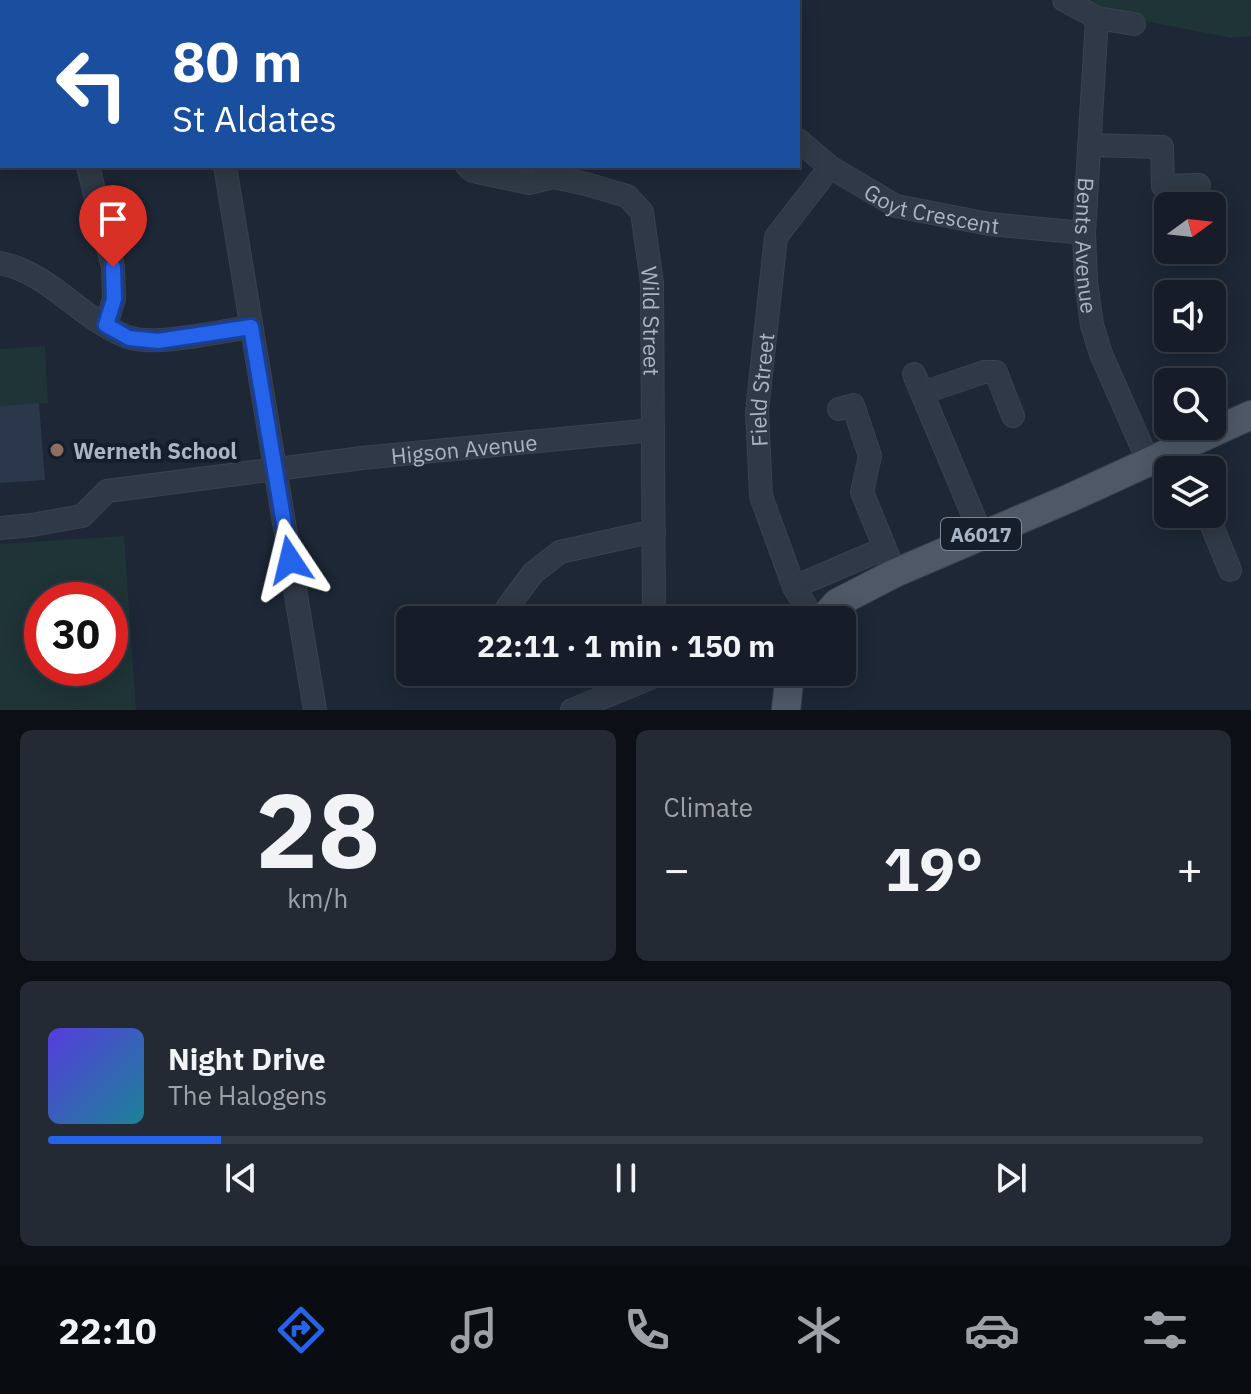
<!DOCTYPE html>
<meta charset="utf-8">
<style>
body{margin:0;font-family:"IBM Plex Sans",sans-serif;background:#232a34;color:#f1f3f6;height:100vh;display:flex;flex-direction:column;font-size:30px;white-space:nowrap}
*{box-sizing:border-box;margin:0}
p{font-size:26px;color:#9ea2a8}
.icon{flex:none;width:44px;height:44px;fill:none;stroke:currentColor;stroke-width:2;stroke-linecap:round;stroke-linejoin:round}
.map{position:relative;height:710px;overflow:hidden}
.panel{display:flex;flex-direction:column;gap:20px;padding:20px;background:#0c1016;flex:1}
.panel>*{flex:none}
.guide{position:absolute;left:0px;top:0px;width:800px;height:168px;box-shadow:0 4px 20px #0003,0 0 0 2px #353b45;background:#1a4fa0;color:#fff;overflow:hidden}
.needle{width:52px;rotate:75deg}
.controls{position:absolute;left:1154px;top:192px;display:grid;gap:16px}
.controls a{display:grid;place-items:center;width:72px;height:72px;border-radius:12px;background:#161d28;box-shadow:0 4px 20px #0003,0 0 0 2px #353b45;font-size:40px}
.speed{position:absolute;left:24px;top:582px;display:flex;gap:16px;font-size:40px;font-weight:700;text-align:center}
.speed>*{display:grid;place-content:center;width:104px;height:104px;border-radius:50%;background:#161d28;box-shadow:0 4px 20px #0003,0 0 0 2px #353b45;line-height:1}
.speed .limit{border:12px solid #d22;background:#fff;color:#111}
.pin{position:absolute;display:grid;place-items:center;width:68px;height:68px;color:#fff;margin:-82px -34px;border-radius:50% 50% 50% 0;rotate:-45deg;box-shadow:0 0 8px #0007}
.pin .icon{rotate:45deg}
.me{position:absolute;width:88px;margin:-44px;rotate:350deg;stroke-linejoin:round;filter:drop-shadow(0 0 6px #0008)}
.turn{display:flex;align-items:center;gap:28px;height:168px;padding:0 40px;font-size:36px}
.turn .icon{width:104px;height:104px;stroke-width:2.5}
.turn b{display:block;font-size:56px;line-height:68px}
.big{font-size:60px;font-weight:700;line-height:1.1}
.panel .tile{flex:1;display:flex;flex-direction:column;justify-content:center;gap:12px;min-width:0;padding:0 28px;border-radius:12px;background:#232a34}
.panel .dial{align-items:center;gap:0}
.dial b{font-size:104px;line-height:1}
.song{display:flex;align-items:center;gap:24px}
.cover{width:96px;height:96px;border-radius:12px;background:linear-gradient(135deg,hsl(250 70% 55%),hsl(190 70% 35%))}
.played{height:8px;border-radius:4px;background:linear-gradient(90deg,#2563eb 15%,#353b45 15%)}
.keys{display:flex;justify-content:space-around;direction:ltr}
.heat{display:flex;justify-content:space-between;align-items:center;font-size:44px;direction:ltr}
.panel .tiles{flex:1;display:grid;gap:20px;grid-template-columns:1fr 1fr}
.tile:last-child{grid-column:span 2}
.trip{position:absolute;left:396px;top:606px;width:460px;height:80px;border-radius:12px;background:#161d28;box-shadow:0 4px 20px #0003,0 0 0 2px #353b45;font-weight:700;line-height:80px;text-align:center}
.tabs{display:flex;height:128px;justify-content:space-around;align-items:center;background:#090c10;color:#9ea2a8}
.tabs .icon{width:56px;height:56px}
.tabs .active{color:#2563eb}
.tabs b{font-size:36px;color:#f1f3f6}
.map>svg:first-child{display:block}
.green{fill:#1f3437;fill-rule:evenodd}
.building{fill:#2b384b}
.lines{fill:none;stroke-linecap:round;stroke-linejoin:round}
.minor-casing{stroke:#394250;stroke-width:24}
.major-casing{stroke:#394250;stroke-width:30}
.minor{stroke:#303947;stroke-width:22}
.major{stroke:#4e5867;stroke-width:28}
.route-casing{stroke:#184099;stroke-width:20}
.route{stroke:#2563eb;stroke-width:14}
.education-dot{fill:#8d6e63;stroke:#161e2b;stroke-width:3}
.labels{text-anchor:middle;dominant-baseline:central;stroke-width:8;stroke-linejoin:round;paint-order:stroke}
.shield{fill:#161e2b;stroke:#7d8797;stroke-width:2}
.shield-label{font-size:20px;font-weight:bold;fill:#a9b4c5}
.street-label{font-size:22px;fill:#a9b4c5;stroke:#161e2b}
.poi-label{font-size:22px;font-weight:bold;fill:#a9b4c5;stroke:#161e2b;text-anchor:start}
</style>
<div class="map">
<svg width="1251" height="710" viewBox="0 0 1251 710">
<rect width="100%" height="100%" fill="#1d2736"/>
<!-- green -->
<path class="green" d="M1076 0H1251V36L1232 38 1093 11Z
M45 346 48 403 0 406V349Z
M124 536 136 710H0V544ZM42 600H110V668H42Z"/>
<!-- building -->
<path class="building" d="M39 403 45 480 0 483V406Z"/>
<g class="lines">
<!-- minor casing -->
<g class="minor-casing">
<g id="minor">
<path d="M65 0 75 2"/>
<path d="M192 0 193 2"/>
<path d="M706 0 707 2"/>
<path d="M1064 0 1097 18 1134 24"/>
<path d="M17 2 18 0"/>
<path d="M441 2 449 0"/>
<path id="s1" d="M1097 18 1084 233 1086 281 1092 325 1101 354 1149 463"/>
<path d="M0 34 2 30"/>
<path id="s2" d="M798 140 830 167 896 206 989 224 1084 233"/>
<path d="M1089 145 1162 147 1163 186 1199 185"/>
<path d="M88 166 113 267 114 299 106 325"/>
<path d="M225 166 315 710"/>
<path id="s3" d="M467 166 473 171 529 183 553 177 586 184 627 196 642 212 652 283 654 620"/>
<path d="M0 263C51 273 81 320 128 337 155 347 220 331 251 327"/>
<path d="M914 374 981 534"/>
<path d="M922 393 984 372H996L1013 416"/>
<path d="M839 409 853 405 870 456 862 492 895 573"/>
<path d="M1173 452 1183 470"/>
<path d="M1207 514 1230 570"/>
<path id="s4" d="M0 528 32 525 82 516 107 491 362 458 653 430"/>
<path d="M794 587 883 549"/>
<path d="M507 608 533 573 560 552 654 531"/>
<path id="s5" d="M814 620 794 587 761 496 757 411 776 237 830 167"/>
<path d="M572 710 665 672"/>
</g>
</g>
<!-- major casing -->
<g class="major-casing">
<path id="major" d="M822 620 837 603 895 573 1070 498 1251 415
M786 710 790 672"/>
</g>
<!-- minor -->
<use href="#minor" class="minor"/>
<!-- major -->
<use href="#major" class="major"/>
</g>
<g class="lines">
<!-- route casing -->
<g class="route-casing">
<path id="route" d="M113 267 114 299 106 325 129 338 158 341 251 327 290 560"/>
</g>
<!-- route -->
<use href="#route" class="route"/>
</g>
<!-- markers -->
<circle class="education-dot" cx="57" cy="450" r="8"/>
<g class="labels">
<!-- shield labels -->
<rect class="shield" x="941" y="518" width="80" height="32" rx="6"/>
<g class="shield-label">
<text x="981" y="534">A6017</text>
</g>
<!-- street labels -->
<g class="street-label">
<text stroke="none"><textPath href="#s2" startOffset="154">Goyt Crescent</textPath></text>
<text stroke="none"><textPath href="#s1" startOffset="228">Bents Avenue</textPath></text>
<text stroke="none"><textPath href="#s3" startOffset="298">Wild Street</textPath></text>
<text stroke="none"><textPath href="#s5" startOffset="242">Field Street</textPath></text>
<text stroke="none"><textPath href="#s4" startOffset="478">Higson Avenue</textPath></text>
</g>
<!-- poi labels -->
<g class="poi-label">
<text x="73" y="450">Werneth School</text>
</g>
</g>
</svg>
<div class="controls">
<a><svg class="needle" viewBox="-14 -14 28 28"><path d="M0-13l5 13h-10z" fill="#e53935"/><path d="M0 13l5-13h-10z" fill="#9ea2a8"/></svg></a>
<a><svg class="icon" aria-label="sound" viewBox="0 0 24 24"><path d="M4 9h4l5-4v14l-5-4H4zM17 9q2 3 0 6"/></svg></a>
<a><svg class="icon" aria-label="search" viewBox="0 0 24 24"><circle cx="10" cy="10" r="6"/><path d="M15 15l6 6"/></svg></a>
<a><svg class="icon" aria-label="layers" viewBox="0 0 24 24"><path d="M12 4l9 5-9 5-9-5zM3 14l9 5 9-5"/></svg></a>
</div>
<div class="speed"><div class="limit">30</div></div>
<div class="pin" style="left:113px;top:267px;background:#d93025"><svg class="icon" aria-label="arrive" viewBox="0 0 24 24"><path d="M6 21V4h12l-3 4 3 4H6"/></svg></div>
<svg class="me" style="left:290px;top:560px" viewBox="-20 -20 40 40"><path d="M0-17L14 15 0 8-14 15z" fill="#2563eb" stroke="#fff" stroke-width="4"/></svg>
<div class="trip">22:11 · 1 min · 150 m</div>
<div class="guide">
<div class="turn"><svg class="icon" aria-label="left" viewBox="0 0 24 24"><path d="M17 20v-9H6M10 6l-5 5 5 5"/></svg><div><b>80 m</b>St Aldates</div></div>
</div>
</div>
<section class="panel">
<div class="tiles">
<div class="tile dial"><b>28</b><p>km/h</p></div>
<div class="tile"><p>Climate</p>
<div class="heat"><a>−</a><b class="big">19°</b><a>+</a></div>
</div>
<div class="tile">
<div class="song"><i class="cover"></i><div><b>Night Drive</b><p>The Halogens</p></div></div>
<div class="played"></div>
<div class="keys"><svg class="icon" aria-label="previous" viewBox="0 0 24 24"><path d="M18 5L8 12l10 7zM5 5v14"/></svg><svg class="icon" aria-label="pause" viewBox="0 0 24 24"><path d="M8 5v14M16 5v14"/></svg><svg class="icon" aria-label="next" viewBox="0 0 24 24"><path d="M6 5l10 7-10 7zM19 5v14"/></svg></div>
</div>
</div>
</section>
<nav class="tabs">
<b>22:10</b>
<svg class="icon active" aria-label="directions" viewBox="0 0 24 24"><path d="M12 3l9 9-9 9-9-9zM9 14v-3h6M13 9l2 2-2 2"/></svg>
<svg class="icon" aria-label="music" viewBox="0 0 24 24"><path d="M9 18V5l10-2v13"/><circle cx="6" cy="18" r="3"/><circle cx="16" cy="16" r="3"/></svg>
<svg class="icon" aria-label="phone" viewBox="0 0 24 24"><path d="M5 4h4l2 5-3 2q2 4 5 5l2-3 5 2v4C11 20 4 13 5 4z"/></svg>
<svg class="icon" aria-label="climate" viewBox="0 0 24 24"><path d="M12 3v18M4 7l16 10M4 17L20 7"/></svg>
<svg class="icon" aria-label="car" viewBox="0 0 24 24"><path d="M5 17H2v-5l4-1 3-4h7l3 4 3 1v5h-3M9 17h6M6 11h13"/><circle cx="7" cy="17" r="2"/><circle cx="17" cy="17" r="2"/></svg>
<svg class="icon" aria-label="filters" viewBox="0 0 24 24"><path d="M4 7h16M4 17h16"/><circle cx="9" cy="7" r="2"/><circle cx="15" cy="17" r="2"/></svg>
</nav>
